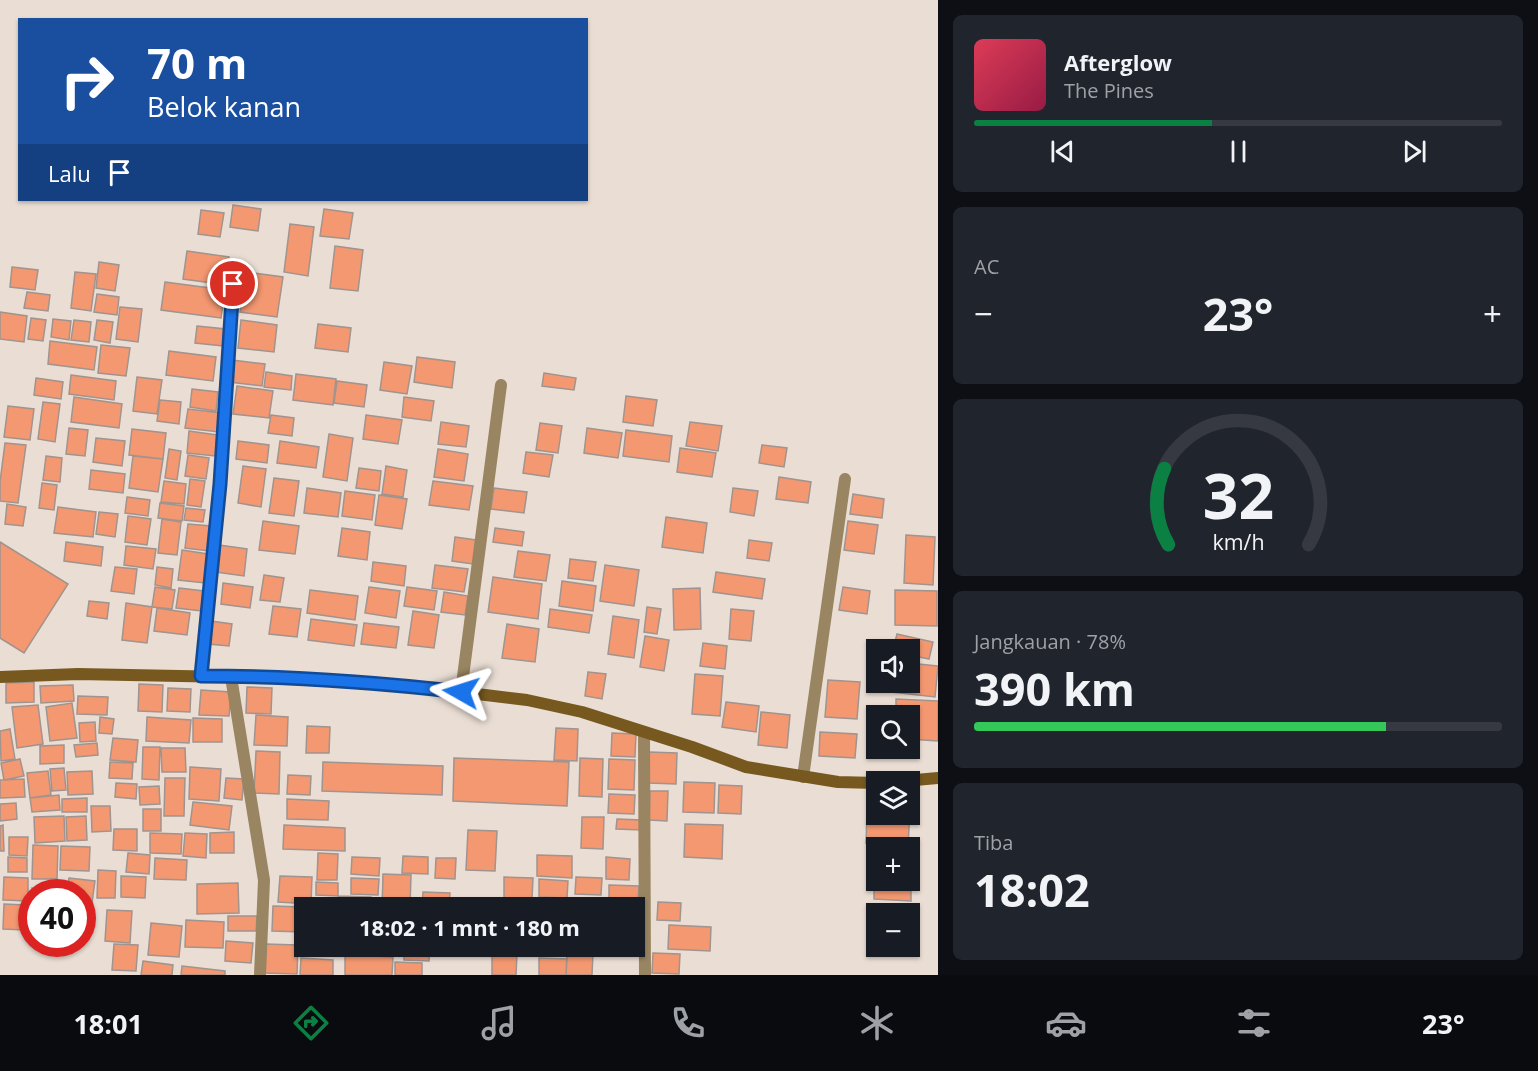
<!DOCTYPE html>
<html lang="id">
<meta charset="utf-8">
<style>
body{margin:0;font-family:"Open Sans",sans-serif;background:#20242c;color:#f1f3f6;height:100vh;display:flex;flex-direction:column;font-size:22px;white-space:nowrap}
*{box-sizing:border-box;margin:0}
p{font-size:20px;color:#9ea1a6}
.icon{flex:none;width:33px;height:33px;fill:none;stroke:currentColor;stroke-width:2;stroke-linecap:round;stroke-linejoin:round}
.map{position:relative;flex:1;overflow:hidden}
.drawer{display:flex;flex-direction:column;gap:15px;padding:15px;background:#0d0f14;width:600px}
.drawer>*{flex:none}
.top-card{position:absolute;left:18px;top:18px;width:570px;height:183px;border-radius:0px;box-shadow:0 2px 4px #0004;background:#1a4fa0;color:#fff;overflow:hidden}
.fabs{position:absolute;left:866px;top:639px;display:grid;gap:12px}
.fabs a{display:grid;place-items:center;width:54px;height:54px;border-radius:0px;background:#171b24;box-shadow:0 2px 4px #0004;font-size:30px}
.speed{position:absolute;left:18px;top:879px;display:flex;gap:12px;font-size:30px;font-weight:700;text-align:center}
.speed>*{display:grid;place-content:center;width:78px;height:78px;border-radius:50%;background:#171b24;box-shadow:0 2px 4px #0004;line-height:1}
.speed .limit{border:9px solid #d22;background:#fff;color:#111}
.pin{position:absolute;display:grid;place-items:center;width:51px;height:51px;color:#fff;margin:-26px;border:3px solid #fff;border-radius:50%;box-shadow:0 2px 6px #0007}
.me{position:absolute;width:66px;margin:-33px;rotate:276deg;stroke-linejoin:round;filter:drop-shadow(0 0 4px #0008)}
.turn{display:flex;align-items:center;gap:21px;height:126px;padding:0 30px;font-size:27px}
.turn .icon{width:78px;height:78px;stroke-width:2.5}
.turn b{display:block;font-size:42px;line-height:51px}
.then{display:flex;align-items:center;height:57px;padding:0 30px;background:#0003;gap:12px;font-size:22px}
.big{font-size:45px;font-weight:700;line-height:1.1}
.drawer .widget{flex:1;display:flex;flex-direction:column;justify-content:center;gap:9px;min-width:0;padding:0 21px;border-radius:9px;background:#20242c}
.drawer .dial{align-items:center;gap:0}
.dial svg{height:156px;overflow:visible;fill:none;stroke:#363941;stroke-width:7;stroke-linecap:round;text-anchor:middle}
.dial text{fill:#f1f3f6;stroke:none}
.song{display:flex;align-items:center;gap:18px}
.cover{width:72px;height:72px;border-radius:9px;background:linear-gradient(135deg,hsl(350 70% 55%),hsl(340 70% 35%))}
.played{height:6px;border-radius:3px;background:linear-gradient(90deg,#0b8043 45%,#363941 45%)}
.keys{display:flex;justify-content:space-around;direction:ltr}
.heat{display:flex;justify-content:space-between;align-items:center;font-size:33px;direction:ltr}
.charge{height:9px;border-radius:4px;background:linear-gradient(90deg,#34c759 78%,#363941 0)}
.trip{position:absolute;left:294px;top:897px;width:351px;height:60px;border-radius:0px;background:#171b24;box-shadow:0 2px 4px #0004;font-weight:700;line-height:60px;text-align:center}
.menu{display:flex;height:96px;justify-content:space-around;align-items:center;background:#090b0e;color:#9ea1a6}
.menu .icon{width:42px;height:42px}
.menu .current{color:#0b8043}
.menu b{font-size:27px;color:#f1f3f6}
main{display:flex;flex:1;min-height:0}
.map>svg:first-child{display:block}
.building{fill:#f39871;stroke:#a1938e;stroke-width:1.5}
.lines{fill:none;stroke-linecap:round;stroke-linejoin:round}
.street{stroke:#998562;stroke-width:12}
.secondary{stroke:#775920;stroke-width:12}
.route-casing{stroke:#114b97;stroke-width:15}
.route{stroke:#1a73e8;stroke-width:10}
</style>
<main>
<div class="map">
<svg width="938" height="975" viewBox="0 0 938 975">
<rect width="100%" height="100%" fill="#eaded4"/>
<!-- building -->
<path class="building" d="M233 205 261 209 258 231 230 227Z
M324 209 353 213 349 239 320 236Z
M201 210 224 213 220 237 198 234Z
M290 224 314 227 308 276 284 272Z
M335 246 363 250 358 291 330 288Z
M187 251 229 257 226 285 183 279Z
M99 262 119 265 115 291 96 288Z
M12 267 38 270 35 290 10 287Z
M75 272 96 274 91 311 71 308Z
M246 272 283 277 277 317 240 312Z
M165 282 225 290 221 318 161 310Z
M27 292 50 295 48 311 24 308Z
M97 294 119 297 117 315 94 312Z
M120 307 142 309 138 342 116 339Z
M0 312 27 316 24 342 0 339Z
M31 318 46 320 43 341 28 339Z
M53 319 71 321 69 340 51 337Z
M74 320 91 322 89 342 71 340Z
M97 320 113 322 110 343 94 340Z
M241 320 277 325 274 352 238 348Z
M318 324 351 328 348 352 315 348Z
M197 326 226 329 223 346 195 343Z
M50 341 97 347 94 370 48 364Z
M101 345 130 348 126 376 98 373Z
M169 351 216 357 213 381 166 375Z
M417 357 455 362 452 388 414 382Z
M232 360 265 364 262 386 229 382Z
M384 362 412 366 407 394 380 390Z
M266 372 292 376 291 390 264 387Z
M544 373 576 378 574 390 542 386Z
M296 374 336 379 333 405 293 400Z
M71 375 116 381 114 400 69 394Z
M137 377 162 380 157 414 133 411Z
M36 378 63 382 61 399 34 395Z
M337 381 367 385 364 407 334 403Z
M237 386 273 391 269 418 233 414Z
M192 389 218 392 216 411 190 407Z
M626 396 657 400 653 426 623 422Z
M74 397 122 404 119 428 71 422Z
M404 397 434 401 431 421 402 417Z
M160 400 181 402 179 424 157 421Z
M43 402 60 404 55 442 38 439Z
M8 406 34 409 30 440 4 437Z
M188 409 221 413 219 432 185 428Z
M271 415 294 418 292 436 268 433Z
M366 415 402 420 398 444 363 439Z
M441 422 469 426 466 447 438 444Z
M690 422 722 426 718 451 686 446Z
M540 423 562 426 558 453 536 450Z
M69 428 88 430 85 456 66 454Z
M587 428 622 433 618 458 584 453Z
M132 429 166 433 163 459 129 455Z
M626 430 672 436 669 462 623 456Z
M189 431 217 435 215 456 187 453Z
M329 434 353 438 347 481 323 477Z
M96 438 125 441 122 466 93 462Z
M238 441 269 445 267 463 236 459Z
M280 441 319 447 316 468 277 463Z
M5 443 26 445 18 503 0 501V482Z
M762 445 787 448 784 467 759 463Z
M680 448 716 453 712 477 677 472Z
M169 449 181 451 177 480 165 478Z
M438 449 468 454 464 481 434 477Z
M526 452 553 455 549 477 523 473Z
M188 455 209 458 206 479 185 476Z
M46 456 62 458 60 482 43 480Z
M133 456 163 459 158 492 129 488Z
M243 466 266 469 261 507 238 503Z
M386 466 407 470 403 497 382 494Z
M359 468 381 471 379 491 356 488Z
M91 470 125 474 123 493 89 489Z
M779 477 811 482 808 503 776 499Z
M274 478 299 481 294 516 269 513Z
M190 479 205 481 201 507 187 505Z
M164 481 186 484 184 504 161 502Z
M433 481 473 486 469 510 429 505Z
M42 483 57 485 54 510 39 508Z
M307 488 341 493 338 517 304 513Z
M494 488 527 492 524 513 491 509Z
M733 488 758 491 754 516 730 512Z
M345 491 375 495 372 520 342 516Z
M853 494 884 499 882 518 850 514Z
M379 495 407 499 402 529 375 525Z
M127 497 150 500 148 516 125 513Z
M160 503 184 506 182 521 158 518Z
M7 504 26 507 23 526 5 524Z
M58 507 96 512 93 537 54 533Z
M186 508 205 510 203 522 184 520Z
M99 512 118 514 115 537 96 534Z
M128 516 151 519 147 545 125 542Z
M666 517 707 523 703 553 662 547Z
M162 519 181 522 177 555 158 553Z
M263 521 299 526 295 554 259 550Z
M848 521 878 525 874 554 844 550Z
M188 524 211 526 209 551 185 548Z
M342 528 370 532 367 560 338 556Z
M495 528 524 532 522 546 493 542Z
M906 535 935 537 933 585 904 583Z
M455 537 476 540 473 564 452 561Z
M749 540 772 543 769 561 747 558Z
M0 542 68 584 24 653 0 638Z
M66 542 103 547 101 566 64 561Z
M219 545 247 549 244 576 216 572Z
M126 546 156 549 153 569 124 565Z
M182 550 208 554 205 583 178 580Z
M518 551 550 555 546 581 514 577Z
M570 559 596 562 593 581 568 578Z
M373 562 406 566 404 586 371 581Z
M435 565 468 569 464 592 432 588Z
M605 565 639 570 634 606 600 601Z
M115 567 137 569 134 594 111 591Z
M157 567 173 569 171 588 155 585Z
M716 572 765 579 762 599 713 592Z
M264 575 284 578 280 602 260 600Z
M493 577 542 584 538 619 488 612Z
M562 581 596 586 593 611 559 606Z
M223 583 253 587 250 608 221 604Z
M155 587 175 590 172 609 152 607Z
M369 587 400 591 396 618 365 613Z
M407 587 437 591 434 610 404 606Z
M843 587 870 591 867 614 839 610Z
M179 588 204 591 202 611 176 608Z
M700 588 701 629 674 630 673 589Z
M310 590 358 596 355 620 307 613Z
M895 590 937 591V626L895 625Z
M444 592 468 596 465 615 441 612Z
M89 601 109 603 107 619 87 616Z
M126 603 152 607 147 643 122 640Z
M273 606 301 609 297 637 269 634Z
M647 607 661 609 657 634 644 632Z
M157 608 190 613 187 635 154 631Z
M550 609 592 615 589 633 548 627Z
M731 609 754 611 751 641 729 639Z
M413 611 439 615 434 648 408 645Z
M613 616 639 620 634 658 608 654Z
M311 619 357 625 354 646 308 640Z
M211 621 232 624 229 646 208 644Z
M364 623 399 627 396 648 361 644Z
M507 624 539 629 535 662 502 658Z
M897 634 933 642 929 659 909 655V650H893Z
M645 636 669 640 664 671 640 667Z
M703 643 727 646 725 669 700 666Z
M909 663 938 666 935 697 883 691 884 682H909Z
M588 672 606 674 602 699 585 696Z
M695 674 723 676 720 716 692 714Z
M828 680 860 682 857 719 825 717Z
M34 682V702L6 703V683Z
M139 684 163 685 162 712 138 711Z
M73 685 74 701 41 703 40 686Z
M247 687 272 688 271 714 246 713Z
M168 688 191 689 190 712 167 711Z
M201 690 231 692 229 716 199 715Z
M78 696 108 697 107 715 77 714Z
M896 699 938 701V741L909 739V716H896Z
M726 702 759 706 756 732 722 727Z
M72 703 77 738 50 741 46 707Z
M38 705 43 744 17 748 12 707Z
M761 712 790 715 787 748 758 745Z
M256 715 288 717 287 746 254 745Z
M100 717 114 719 112 734 99 733Z
M147 717 191 720 189 743 146 741Z
M193 718 222 719V742H193Z
M95 722 96 741 80 742 79 723Z
M307 726 330 727 329 753H306Z
M556 728 578 729 577 761 554 760Z
M10 729 15 759 1 761 0 731Z
M820 732 857 734 855 758 819 756Z
M612 733 636 734 635 757 611 756Z
M113 738 138 740 136 762 110 760Z
M97 743 98 755 76 757 74 745Z
M64 745V763L40 764V746Z
M143 747H160L159 780 142 779Z
M161 748H185L186 772H162Z
M256 751 280 752 279 794 254 793Z
M649 752 677 753 676 784 648 783Z
M454 758 569 762 567 806 453 801Z
M580 758 603 759 602 797 579 796Z
M20 759 24 776 4 780 1 763Z
M609 759 635 760 634 790 608 789Z
M110 762 133 763 132 779 109 778Z
M323 762 443 766 442 795 322 791Z
M190 767 221 769 219 801 189 799Z
M64 768 66 790 52 791 50 769Z
M48 771 51 795 30 798 27 773Z
M92 771 93 794 68 795 67 772Z
M288 775 311 776 310 795 287 794Z
M165 778H185L184 816H164Z
M226 778 244 779 242 800 224 798Z
M24 779 25 797 0 798V780Z
M684 782 715 783 714 813 683 812Z
M116 783 137 784 136 799 115 797Z
M719 785 742 786 741 814 718 813Z
M159 786 160 804 140 805 139 787Z
M650 791H668L667 821 649 820Z
M609 794 635 795 634 814 608 813Z
M59 795 60 810 32 812 30 798Z
M87 798V812H62V799Z
M287 799 329 801 328 820 287 819Z
M193 802 232 806 229 830 190 825Z
M16 803 17 819 0 821V804Z
M91 806H110L111 831 92 832Z
M143 809H161V831H143Z
M867 811H876V814H909L910 812 908 845 866 843Z
M64 816 65 841 35 843 34 817Z
M86 816 87 840 67 841 66 817Z
M582 817H604L603 849 581 848Z
M617 819 642 820V830L616 829Z
M685 824 723 825 722 859 684 857Z
M3 825 4 851H0V826Z
M284 825 345 828V851L283 849Z
M114 829H137V851L113 850Z
M468 830 497 831 495 871 466 870Z
M234 832V853H210V833Z
M150 833 182 834 181 854 150 853Z
M185 833 207 834 206 858 183 856Z
M9 837H28L27 856 9 855Z
M33 845 58 846 57 879H32Z
M61 846 90 847 89 871 60 870Z
M128 853 150 855 149 874 126 872Z
M318 853 338 854 337 880H317Z
M537 855 572 856V878L537 876Z
M403 856 428 857V874L402 873Z
M8 857 27 858V872H8Z
M352 857 380 858 379 876 351 874Z
M606 857 630 859 629 880 606 879Z
M155 858 187 860 186 880 154 879Z
M436 858H456L455 879 435 878Z
M98 870 116 871 115 898H97Z
M383 874 411 875 410 908H382Z
M121 876 146 877 145 898 121 897Z
M280 876 312 877 311 904 278 902Z
M4 877 28 878V901L3 900Z
M504 877 533 878 532 899 504 898Z
M576 877 602 878 601 895 575 894Z
M69 878 95 881 91 910 82 909V892H67Z
M351 878 379 879 378 895 351 894Z
M539 879 568 881 567 898 539 897Z
M316 882 338 883V896L316 895Z
M238 883 239 913 197 914V884Z
M874 883 911 884V901L874 899Z
M609 885 639 886 638 900 609 899Z
M32 888 56 889 55 892H32Z
M423 892 450 893 449 908H422Z
M338 896 371 897 370 908H337Z
M485 899H498V908H485Z
M536 900 562 901V908H536Z
M658 902 681 903 680 921 657 920Z
M4 904 25 905 24 930 3 929Z
M273 906 303 907 302 932 272 931Z
M634 908H643L642 931H634Z
M107 910 132 911 130 943 105 941Z
M228 916H257L256 931H228Z
M186 920 224 922 223 948 185 947Z
M151 923 182 926 179 957 148 955Z
M669 925 711 927 710 951 668 949Z
M300 932 304 933V946H334L333 949 299 947Z
M226 941 253 943 251 963 225 961Z
M114 944 138 945 136 971 112 970Z
M265 944 298 945 297 974 264 973Z
M346 946H391V952L346 950Z
M404 946H430L429 961 404 960Z
M535 946H564V956L535 955Z
M492 953 517 954 516 975H492Z
M567 953 593 954 592 975H566Z
M653 953 680 954 679 974 652 973Z
M345 955 393 957 392 975H345Z
M301 958 333 960V975H300Z
M539 958 567 959 566 975H539Z
M143 961 173 965 172 975H141Z
M395 962 422 963V975H395Z
M182 966 225 971V975H181Z"/>
<g class="lines">
<!-- street -->
<path class="street" d="M201 676C210 589 220 500 225 412 228 363 230 315 235 266
M231 677 264 880 260 975
M461 692 501 385
M644 732 645 975
M803 777 845 479"/>
<!-- secondary -->
<path class="secondary" d="M0 677 78 674 278 678 379 683 461 692 527 700 582 712 692 747 746 767 838 782 876 783
M893 782 938 778"/>
</g>
<g class="lines">
<!-- route casing -->
<g class="route-casing">
<path id="route" d="M233 284 220 484 201 676C288 676 374 682 461 692"/>
</g>
<!-- route -->
<use href="#route" class="route"/>
</g>
</svg>
<div class="fabs">
<a><svg class="icon" aria-label="sound" viewBox="0 0 24 24"><path d="M4 9h4l5-4v14l-5-4H4zM17 9q2 3 0 6"/></svg></a>
<a><svg class="icon" aria-label="search" viewBox="0 0 24 24"><circle cx="10" cy="10" r="6"/><path d="M15 15l6 6"/></svg></a>
<a><svg class="icon" aria-label="layers" viewBox="0 0 24 24"><path d="M12 4l9 5-9 5-9-5zM3 14l9 5 9-5"/></svg></a>
<a>+</a>
<a>−</a>
</div>
<div class="speed"><div class="limit">40</div></div>
<div class="pin" style="left:233px;top:284px;background:#d93025"><svg class="icon" aria-label="arrive" viewBox="0 0 24 24"><path d="M6 21V4h12l-3 4 3 4H6"/></svg></div>
<svg class="me" style="left:461px;top:692px" viewBox="-20 -20 40 40"><path d="M0-17L14 15 0 8-14 15z" fill="#1a73e8" stroke="#fff" stroke-width="4"/></svg>
<div class="trip">18:02 · 1 mnt · 180 m</div>
<div class="top-card">
<div class="turn"><svg class="icon" aria-label="right" viewBox="0 0 24 24"><path d="M7 20v-9h11M14 6l5 5-5 5"/></svg><div><b>70 m</b>Belok kanan</div></div>
<div class="then">Lalu<svg class="icon" aria-label="arrive" viewBox="0 0 24 24"><path d="M6 21V4h12l-3 4 3 4H6"/></svg></div>
</div>
</div>
<section class="drawer">
<div class="widget">
<div class="song"><i class="cover"></i><div><b>Afterglow</b><p>The Pines</p></div></div>
<div class="played"></div>
<div class="keys"><svg class="icon" aria-label="previous" viewBox="0 0 24 24"><path d="M18 5L8 12l10 7zM5 5v14"/></svg><svg class="icon" aria-label="pause" viewBox="0 0 24 24"><path d="M8 5v14M16 5v14"/></svg><svg class="icon" aria-label="next" viewBox="0 0 24 24"><path d="M6 5l10 7-10 7zM19 5v14"/></svg></div>
</div>
<div class="widget"><p>AC</p>
<div class="heat"><a>−</a><b class="big">23°</b><a>+</a></div>
</div>
<div class="widget dial"><svg viewBox="0 0 100 80">
<path d="M14 69A42 42 0 1 1 86 69"/>
<path d="M14 69A42 42 0 0 1 12 30" stroke="#0b8043"/>
<text x="50" y="56" font-size="32" font-weight="700">32</text>
<text x="50" y="72" font-size="11">km/h</text>
</svg></div>
<div class="widget"><p>Jangkauan · 78%</p><b class="big">390 km</b><div class="charge"></div></div>
<div class="widget"><p>Tiba</p><b class="big">18:02</b></div>
</section>
</main>
<nav class="menu">
<b>18:01</b>
<svg class="icon current" aria-label="directions" viewBox="0 0 24 24"><path d="M12 3l9 9-9 9-9-9zM9 14v-3h6M13 9l2 2-2 2"/></svg>
<svg class="icon" aria-label="music" viewBox="0 0 24 24"><path d="M9 18V5l10-2v13"/><circle cx="6" cy="18" r="3"/><circle cx="16" cy="16" r="3"/></svg>
<svg class="icon" aria-label="phone" viewBox="0 0 24 24"><path d="M5 4h4l2 5-3 2q2 4 5 5l2-3 5 2v4C11 20 4 13 5 4z"/></svg>
<svg class="icon" aria-label="climate" viewBox="0 0 24 24"><path d="M12 3v18M4 7l16 10M4 17L20 7"/></svg>
<svg class="icon" aria-label="car" viewBox="0 0 24 24"><path d="M5 17H2v-5l4-1 3-4h7l3 4 3 1v5h-3M9 17h6M6 11h13"/><circle cx="7" cy="17" r="2"/><circle cx="17" cy="17" r="2"/></svg>
<svg class="icon" aria-label="filters" viewBox="0 0 24 24"><path d="M4 7h16M4 17h16"/><circle cx="9" cy="7" r="2"/><circle cx="15" cy="17" r="2"/></svg>
<b>23°</b>
</nav>
